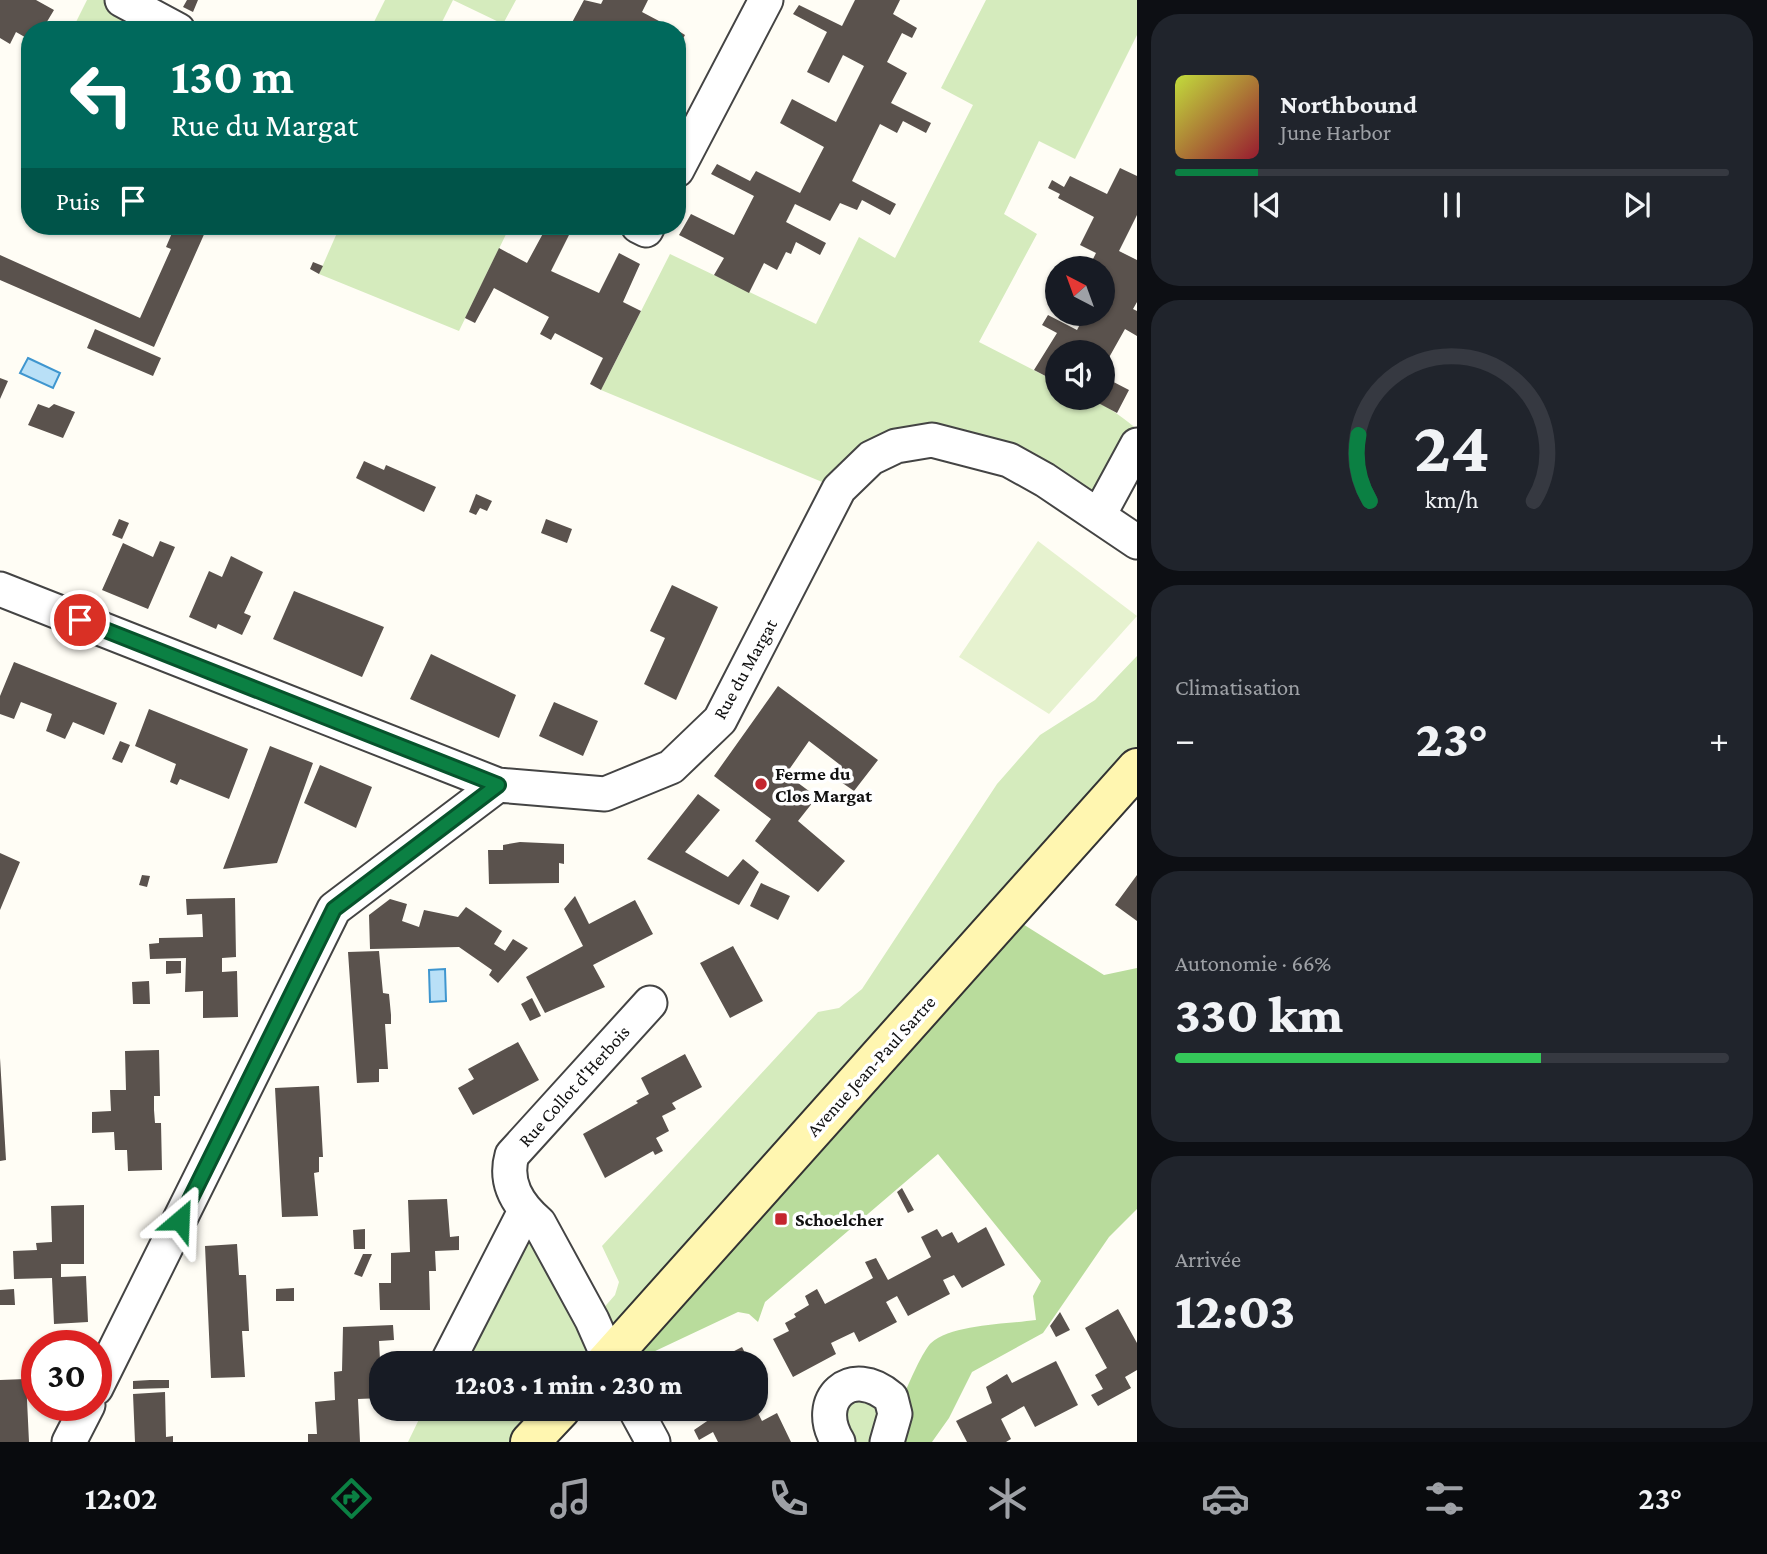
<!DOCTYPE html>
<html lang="fr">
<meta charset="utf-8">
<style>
body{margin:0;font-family:"Crimson Pro",serif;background:#20242c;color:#f1f3f6;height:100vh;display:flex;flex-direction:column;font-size:26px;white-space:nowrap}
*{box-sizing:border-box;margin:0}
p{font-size:23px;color:#9ea1a6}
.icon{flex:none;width:38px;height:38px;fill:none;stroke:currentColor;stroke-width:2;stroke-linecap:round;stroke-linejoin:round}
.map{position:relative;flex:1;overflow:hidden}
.side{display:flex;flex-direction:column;gap:14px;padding:14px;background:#0d0f14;width:630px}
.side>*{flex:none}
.hud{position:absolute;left:21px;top:21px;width:665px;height:214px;border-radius:28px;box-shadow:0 2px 5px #0004;background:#00695c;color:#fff;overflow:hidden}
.needle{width:46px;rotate:319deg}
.fabs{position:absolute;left:1045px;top:256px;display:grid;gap:14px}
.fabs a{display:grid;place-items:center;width:70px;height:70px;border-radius:50%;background:#171b24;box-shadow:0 2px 5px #0004;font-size:35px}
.speed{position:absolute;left:21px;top:1330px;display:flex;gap:14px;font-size:35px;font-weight:700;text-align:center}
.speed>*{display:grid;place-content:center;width:91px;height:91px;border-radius:50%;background:#171b24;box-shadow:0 2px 5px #0004;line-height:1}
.speed .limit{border:10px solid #d22;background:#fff;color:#111}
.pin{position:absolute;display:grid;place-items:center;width:60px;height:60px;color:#fff;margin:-30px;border:4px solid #fff;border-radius:50%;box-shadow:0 2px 7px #0007}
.me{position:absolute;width:77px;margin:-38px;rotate:26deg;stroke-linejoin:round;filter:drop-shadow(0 0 5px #0008)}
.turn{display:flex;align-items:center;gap:24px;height:147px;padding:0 35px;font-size:32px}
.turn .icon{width:91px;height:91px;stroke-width:2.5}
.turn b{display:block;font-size:49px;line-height:60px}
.then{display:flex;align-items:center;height:66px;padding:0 35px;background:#0003;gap:14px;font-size:26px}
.big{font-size:52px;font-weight:800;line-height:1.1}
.side .card{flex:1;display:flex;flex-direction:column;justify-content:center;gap:10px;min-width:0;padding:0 24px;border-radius:28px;background:#20242c}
.side .dial{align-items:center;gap:0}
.dial svg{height:182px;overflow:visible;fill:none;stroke:#363941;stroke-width:7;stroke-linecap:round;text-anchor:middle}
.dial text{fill:#f1f3f6;stroke:none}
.song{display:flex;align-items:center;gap:21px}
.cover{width:84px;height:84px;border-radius:10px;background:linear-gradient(135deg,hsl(70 70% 55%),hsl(350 70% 35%))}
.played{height:7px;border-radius:4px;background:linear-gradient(90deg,#0b8043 15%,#363941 15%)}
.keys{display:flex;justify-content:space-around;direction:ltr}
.heat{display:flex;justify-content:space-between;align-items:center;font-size:38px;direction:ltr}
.charge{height:10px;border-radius:5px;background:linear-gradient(90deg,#34c759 66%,#363941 0)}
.trip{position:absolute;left:369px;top:1351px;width:399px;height:70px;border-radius:28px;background:#171b24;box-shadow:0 2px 5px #0004;font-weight:800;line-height:70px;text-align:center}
.menu{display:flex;height:112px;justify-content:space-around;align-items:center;background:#090b0e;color:#9ea1a6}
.menu .icon{width:49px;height:49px}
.menu .active{color:#0b8043}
.menu b{font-size:32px;color:#f1f3f6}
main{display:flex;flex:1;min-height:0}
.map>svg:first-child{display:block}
.green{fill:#d5ebbd}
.forest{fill:#b9dc9c}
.pitch{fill:#e6f2cf}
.water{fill:#b9e0f7;stroke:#3f96cf;stroke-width:2}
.building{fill:#5a524d}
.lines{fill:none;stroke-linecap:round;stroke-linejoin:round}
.street-casing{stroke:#444;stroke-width:37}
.secondary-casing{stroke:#333;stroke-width:42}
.street{stroke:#fff;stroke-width:33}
.secondary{stroke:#fff6b0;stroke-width:38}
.route-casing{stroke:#07532c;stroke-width:18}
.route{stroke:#0b8043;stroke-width:12}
.poi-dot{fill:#c4262e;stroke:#fff;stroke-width:2.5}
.labels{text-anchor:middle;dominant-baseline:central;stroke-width:7;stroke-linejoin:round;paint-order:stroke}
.street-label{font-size:19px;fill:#111;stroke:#fff}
.poi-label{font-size:19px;font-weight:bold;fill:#111;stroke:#fff;text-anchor:start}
</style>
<main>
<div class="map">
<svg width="1137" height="1442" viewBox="0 0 1137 1442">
<rect width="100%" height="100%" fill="#fffdf5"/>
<!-- green -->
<path class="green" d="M87 0H122L178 30H72Z
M385 0H516L503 24 453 0 438 30H370Z
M986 0H1137V35L1075 159 1039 141 1004 214 1037 234 979 342 1057 382V397C1096 397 1107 405 1137 429L1099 515 932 440 839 489 601 390 670 254 816 324 859 237 895 258 973 105 941 88Z
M340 226H510L459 331 319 274Z
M1137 656V768L605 1363H447L525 1211 593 1320 615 1295 619 1282 602 1246 818 1012 839 1008 862 989 997 784 1040 735 1095 700Z
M879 1388 887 1442H838L836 1393Z
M424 1409H562L532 1442H408Z"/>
<!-- forest -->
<path class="forest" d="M1007 914 1104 975 1137 968V1209L1109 1237 1043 1333 972 1372 949 1418 932 1442H887C892 1423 918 1356 931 1343 952 1324 1008 1324 1036 1320L1033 1296 1041 1281 938 1154 765 1302 758 1322 749 1314 738 1312 651 1353 642 1363H612Z"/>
<!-- pitch -->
<path class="pitch" d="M1038 541 1137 616 1049 714 959 657Z"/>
<!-- water -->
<path class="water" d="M28 358 60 373 53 388 20 373Z
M445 969 446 1001 430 1002 429 970Z"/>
<!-- building -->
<path class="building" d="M0 0H36L54 10 42 30H30V40L16 32 10 44 0 38Z
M187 0H198L193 12 183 7Z
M584 0 601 4 603 0H648L642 12 676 30H568Z
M855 0H900L893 14 917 28 912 38 902 33 887 62 907 73 891 103 931 123 926 133 903 121 897 133 880 124 852 181 896 204 890 215 862 200 857 210 840 203 830 221 795 204 786 222 826 243 820 255 796 242 791 254 786 252 777 270 764 263 749 293 714 275 724 258 679 235 691 214 734 235 754 196 711 174 717 164 750 181 756 171 800 193 824 147 780 123 792 99 836 122 864 66 843 55 829 83 807 72 827 32 793 14 799 5 842 26Z
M483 22 499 30H479Z
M677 30 685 35 677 50Z
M1120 168 1137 176V215L1119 251 1137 260V302L1133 309 1137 311V336L1125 329 1102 370V352H1057V382L1034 370 1057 333 1042 325 1048 315 1077 330 1086 313H1102V281L1107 272 1091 263 1096 253 1080 245 1094 217 1058 198 1060 194 1048 188 1052 180 1064 187 1070 176 1107 194Z
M175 226H197L206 230 154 347 0 280V255L140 318 171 249 166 247Z
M547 226H565L572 229 551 271 599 293 619 253 640 264 623 302 641 311 601 390 590 384 603 358 555 333 551 340 540 334 549 317 494 288 475 323 465 318 499 248 527 263Z
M313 262 323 266 319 274 310 269Z
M95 329 161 358 153 376 87 348Z
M1102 376 1129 390 1117 413 1087 397H1102Z
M0 378 8 381 0 399Z
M38 404 49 408 54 404 75 412 63 438 28 425Z
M364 461 384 470 386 465 436 487 424 512 356 478Z
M476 494 492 501 487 511 480 508 476 515 469 512Z
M119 519 129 523 122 539 112 535Z
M546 519 572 529 567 543 541 533Z
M160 541 175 547 148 609 102 590 123 543 153 557Z
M231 556 263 572 244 613 251 616 242 635 218 624 216 629 189 617 209 571 222 577Z
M672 585 718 607 676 700 644 684 665 638 650 631Z
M294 591 384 627 362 677 273 639Z
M431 654 516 695 499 738 410 699Z
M14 662 117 703 104 735 73 722 65 739 46 731 52 714 21 702 14 719 0 714V696Z
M778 686 878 760 854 791 831 775 839 764 809 741 786 774 817 797 798 821 845 861 818 892 755 841 771 819 714 776Z
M554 702 598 721 583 756 539 736Z
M149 709 248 749 229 799 180 779 177 785 170 782 176 764 135 746Z
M120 741 130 745 122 763 112 759Z
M270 746 313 763 277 863 223 869Z
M320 765 372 787 356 828 304 803Z
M698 794 720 810 685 852 728 877 743 859 759 872 739 905 647 859Z
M520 842 564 844V864L559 863V883L489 884 488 850H503V845Z
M0 853 20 862 0 910Z
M142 875 150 876 147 887 139 885Z
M1137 875V921L1115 905Z
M761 883 790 896 778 920 750 906Z
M575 896 589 924 635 900 653 934 593 965 605 987 545 1013 526 977 583 946 564 909Z
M235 898 236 957 222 958V972L237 971 238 1017 203 1018V991L185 992 186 958 150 959 149 944 159 943V938L203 937 202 914 187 915 186 899Z
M390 899 407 904 402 921 419 927 424 910 458 917 466 907 502 931 494 944 505 951 513 939 528 948 498 983 489 975 492 970 459 947 370 949 369 915Z
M733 946 763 1001 730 1018 700 963Z
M379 951 383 993 389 994 391 1015V1024H385L388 1069H379V1082L357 1083 348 952Z
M166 961H181V973L166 974Z
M149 981 150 1004H133L132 982Z
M532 998 541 1016 530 1021 521 1004Z
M518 1042 539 1080 473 1115 458 1088 474 1079 468 1069Z
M159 1050 160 1096H154V1110L155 1123H161L162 1170 128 1171 127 1150H115L114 1132 92 1133V1112L111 1111 110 1090H126L125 1051Z
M685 1054 702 1087 672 1103 676 1109 662 1116 669 1131 656 1138 663 1151 655 1155 653 1151 605 1178 583 1134 638 1103 636 1101 649 1094 641 1078Z
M0 1058 6 1160 0 1161Z
M319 1086 323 1157H319V1172L314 1173 318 1216 282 1217 275 1088Z
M902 1188 914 1210 908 1213 897 1192Z
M447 1199 450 1237 459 1236V1250L435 1251 436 1271H429L430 1310H380L379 1283H391V1253L410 1252 408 1200Z
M84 1205V1264H61V1277L86 1276 88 1322 54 1324 52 1278 14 1279 13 1251 37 1250 36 1243 52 1242 51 1206Z
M986 1227 1005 1265 962 1288 954 1275 943 1280 950 1294 908 1316 897 1296 886 1302 897 1322 859 1342 854 1332 831 1343 836 1354 793 1377 773 1339 789 1331 785 1323 796 1317 794 1314 809 1305 805 1296 817 1289 825 1304 873 1278 865 1262 876 1258 888 1280 931 1257 921 1237 937 1229 942 1237 952 1232 958 1243Z
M365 1229V1249H354L353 1230Z
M237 1244 239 1275H246L249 1331H242L245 1377 211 1378 205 1246Z
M363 1254H372L362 1277 354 1274Z
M294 1288V1301H276V1289Z
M14 1289 15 1305H0V1290Z
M1118 1309 1137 1343V1370L1125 1377 1131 1388 1098 1406 1091 1395 1103 1389 1095 1375 1107 1368 1085 1328Z
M1060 1312 1070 1330 1056 1337 1050 1326Z
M393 1325 394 1340 379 1341 382 1398 358 1399 360 1442H308V1434H317L315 1402 335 1400 334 1372 342 1371 343 1327Z
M742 1347 750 1363H711Z
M1056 1361 1078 1405 1035 1427 1024 1406 1001 1419 1011 1439 1006 1442H967L956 1421 992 1403 986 1387 1007 1374 1012 1383Z
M756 1375 764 1390 756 1395Z
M26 1379 29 1442H0V1380Z
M150 1380H169V1388L133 1389V1381Z
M165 1392 166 1437 173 1436V1442H135L133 1394Z
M708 1409H756L762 1421 777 1413 791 1442H718L713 1432 699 1440 694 1430 713 1417Z"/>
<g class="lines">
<!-- street casing -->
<g class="street-casing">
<path id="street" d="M122 0 178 30
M677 170 766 0
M638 226 646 230 648 226
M1099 515 1137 445
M0 589 498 785 605 794 671 767 720 720 839 489 871 458 896 446 932 440 1009 460 1045 480 1137 542
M447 1363 525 1211
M611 1363 592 1320 539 1223C518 1205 504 1183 512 1155L650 1003
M96 1388 334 909 498 785
M635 1409 653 1442
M69 1442 88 1405
M838 1442C812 1400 851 1363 891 1398L895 1414 887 1442"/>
</g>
<!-- secondary casing -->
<g class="secondary-casing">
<path id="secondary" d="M605 1363 1137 768
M530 1442 561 1409"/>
</g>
<!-- street -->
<use href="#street" class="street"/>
<!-- secondary -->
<use href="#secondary" class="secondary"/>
</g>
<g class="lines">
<!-- route casing -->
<g class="route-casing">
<path id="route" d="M80 620 498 785 334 909 180 1220"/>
</g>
<!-- route -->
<use href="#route" class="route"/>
</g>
<!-- markers -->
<g class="poi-dot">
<circle cx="761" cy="784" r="7"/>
<rect x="774" y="1212" width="14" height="14" rx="3.5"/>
</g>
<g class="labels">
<!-- street labels -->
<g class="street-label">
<text transform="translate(745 669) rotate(-61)">Rue du Margat</text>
<text transform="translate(871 1066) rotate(-48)">Avenue Jean-Paul Sartre</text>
<text transform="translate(574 1086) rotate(-48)">Rue Collot d'Herbois</text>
</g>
<!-- poi labels -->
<g class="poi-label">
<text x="775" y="773">Ferme du<tspan x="775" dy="22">Clos Margat</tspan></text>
<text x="795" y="1219">Schoelcher</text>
</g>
</g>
</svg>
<div class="fabs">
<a><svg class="needle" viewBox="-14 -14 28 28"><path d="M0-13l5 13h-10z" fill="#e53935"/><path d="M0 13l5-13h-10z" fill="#9ea1a6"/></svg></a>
<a><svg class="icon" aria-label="sound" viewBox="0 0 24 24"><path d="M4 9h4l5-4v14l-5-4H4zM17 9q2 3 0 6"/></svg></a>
</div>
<div class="speed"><div class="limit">30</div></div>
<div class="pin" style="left:80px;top:620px;background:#d93025"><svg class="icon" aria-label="arrive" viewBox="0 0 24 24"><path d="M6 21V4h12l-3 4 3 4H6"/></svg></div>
<svg class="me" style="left:180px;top:1220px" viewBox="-20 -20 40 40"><path d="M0-17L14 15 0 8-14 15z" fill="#0b8043" stroke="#fff" stroke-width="4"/></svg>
<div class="trip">12:03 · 1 min · 230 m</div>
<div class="hud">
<div class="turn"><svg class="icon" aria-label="left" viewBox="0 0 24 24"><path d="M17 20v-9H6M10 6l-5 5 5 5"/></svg><div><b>130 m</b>Rue du Margat</div></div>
<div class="then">Puis<svg class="icon" aria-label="arrive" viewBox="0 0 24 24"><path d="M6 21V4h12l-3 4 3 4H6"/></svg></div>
</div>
</div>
<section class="side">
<div class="card">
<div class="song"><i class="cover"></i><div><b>Northbound</b><p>June Harbor</p></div></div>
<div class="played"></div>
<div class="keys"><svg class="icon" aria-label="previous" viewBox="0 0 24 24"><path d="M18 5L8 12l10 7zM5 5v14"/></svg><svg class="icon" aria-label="pause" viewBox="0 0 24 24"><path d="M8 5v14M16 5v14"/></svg><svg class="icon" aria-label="next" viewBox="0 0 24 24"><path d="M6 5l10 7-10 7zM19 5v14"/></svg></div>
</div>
<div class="card dial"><svg viewBox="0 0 100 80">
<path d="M14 69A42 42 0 1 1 86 69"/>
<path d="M14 69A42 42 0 0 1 9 40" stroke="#0b8043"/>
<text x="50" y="56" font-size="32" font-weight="700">24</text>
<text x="50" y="72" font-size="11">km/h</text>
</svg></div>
<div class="card"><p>Climatisation</p>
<div class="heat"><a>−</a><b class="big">23°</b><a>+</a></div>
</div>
<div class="card"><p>Autonomie · 66%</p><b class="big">330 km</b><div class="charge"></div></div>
<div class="card"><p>Arrivée</p><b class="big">12:03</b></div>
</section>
</main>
<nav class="menu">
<b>12:02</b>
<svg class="icon active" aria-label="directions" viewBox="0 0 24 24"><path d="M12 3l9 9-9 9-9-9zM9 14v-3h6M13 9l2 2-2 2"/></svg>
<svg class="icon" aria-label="music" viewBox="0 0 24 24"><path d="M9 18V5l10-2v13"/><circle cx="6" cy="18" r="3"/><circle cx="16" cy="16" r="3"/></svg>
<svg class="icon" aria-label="phone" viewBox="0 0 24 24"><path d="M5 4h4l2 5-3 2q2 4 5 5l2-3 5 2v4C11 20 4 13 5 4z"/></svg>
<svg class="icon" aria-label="climate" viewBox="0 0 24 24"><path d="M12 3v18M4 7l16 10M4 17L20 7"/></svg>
<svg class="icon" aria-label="car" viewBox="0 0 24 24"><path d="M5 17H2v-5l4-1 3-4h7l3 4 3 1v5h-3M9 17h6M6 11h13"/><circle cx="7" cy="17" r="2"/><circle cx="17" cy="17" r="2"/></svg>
<svg class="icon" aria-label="filters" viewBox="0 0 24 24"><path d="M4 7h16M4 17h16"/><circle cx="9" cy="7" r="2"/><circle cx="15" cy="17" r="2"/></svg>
<b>23°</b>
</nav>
